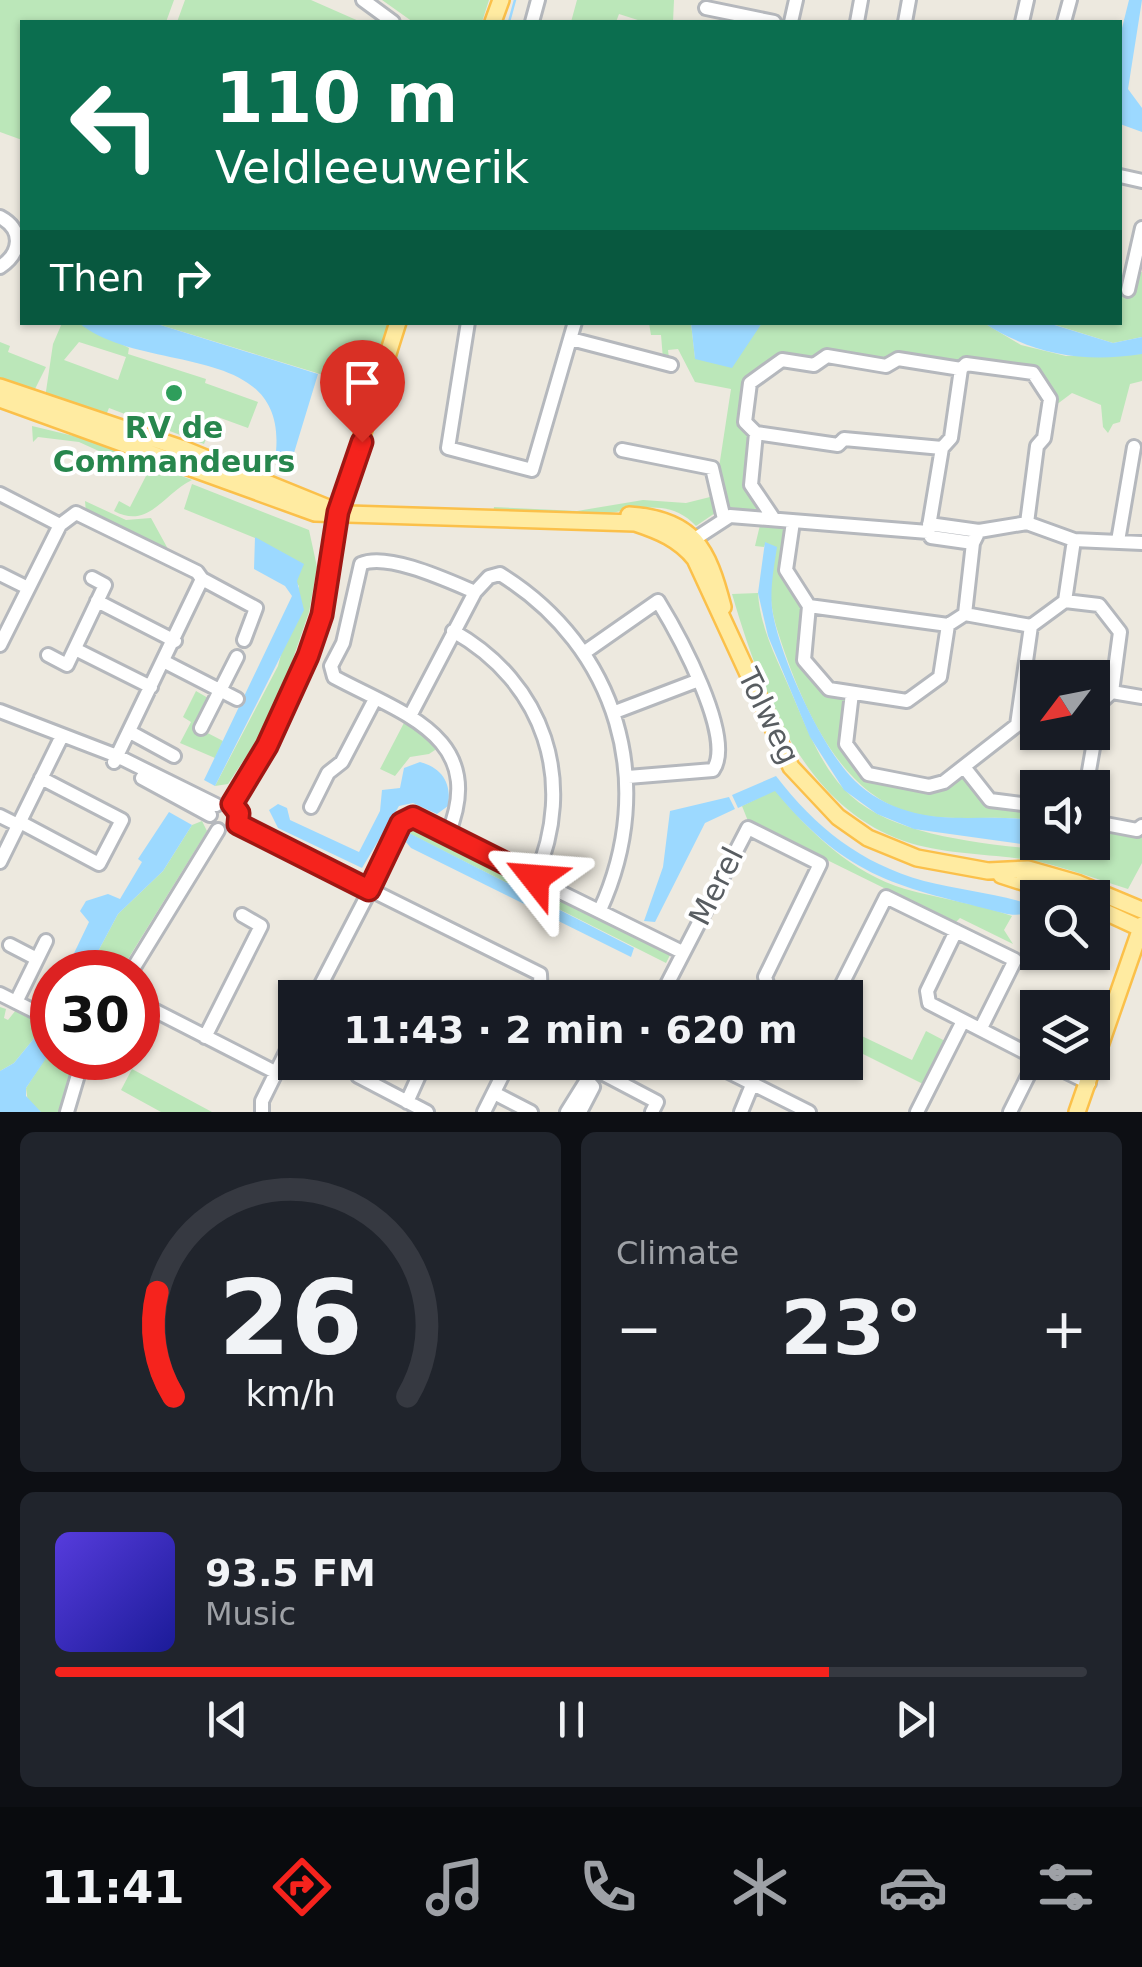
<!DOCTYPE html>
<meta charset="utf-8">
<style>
body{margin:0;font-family:"DejaVu Sans",sans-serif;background:#20242c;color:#f1f3f6;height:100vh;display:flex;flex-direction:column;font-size:38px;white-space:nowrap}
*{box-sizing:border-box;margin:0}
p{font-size:32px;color:#9ea1a6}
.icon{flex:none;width:55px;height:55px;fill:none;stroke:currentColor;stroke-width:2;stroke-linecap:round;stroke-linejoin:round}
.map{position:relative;height:1112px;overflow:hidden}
.sheet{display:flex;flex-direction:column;gap:20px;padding:20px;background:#0d0f14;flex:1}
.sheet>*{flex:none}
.banner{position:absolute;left:20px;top:20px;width:1102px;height:305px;border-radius:0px;box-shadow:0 2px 8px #0004;background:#0b6e4f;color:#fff;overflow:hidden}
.needle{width:65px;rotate:238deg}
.controls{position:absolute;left:1020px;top:660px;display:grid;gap:20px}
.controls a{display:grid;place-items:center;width:90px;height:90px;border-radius:0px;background:#171b24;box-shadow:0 2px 8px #0004;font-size:50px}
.speed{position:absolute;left:30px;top:950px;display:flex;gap:20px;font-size:50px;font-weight:700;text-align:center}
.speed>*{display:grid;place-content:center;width:130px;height:130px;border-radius:50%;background:#171b24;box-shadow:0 2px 8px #0004;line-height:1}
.speed .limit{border:15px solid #d22;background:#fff;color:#111}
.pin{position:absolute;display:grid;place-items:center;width:85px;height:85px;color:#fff;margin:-102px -42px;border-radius:50% 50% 50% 0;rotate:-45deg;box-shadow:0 0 10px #0007}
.pin .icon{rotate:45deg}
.me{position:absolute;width:110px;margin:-55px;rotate:298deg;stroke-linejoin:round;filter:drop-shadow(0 0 8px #0008)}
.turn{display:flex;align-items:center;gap:35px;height:210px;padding:0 30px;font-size:45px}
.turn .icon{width:130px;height:130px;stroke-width:2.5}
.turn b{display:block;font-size:70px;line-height:85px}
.then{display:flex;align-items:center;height:95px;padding:0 30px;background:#0003;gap:20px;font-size:38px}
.big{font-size:75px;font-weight:700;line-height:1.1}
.sheet .widget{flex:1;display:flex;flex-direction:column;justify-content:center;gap:15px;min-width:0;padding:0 35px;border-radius:15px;background:#20242c}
.sheet .dial{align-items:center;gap:0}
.dial svg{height:260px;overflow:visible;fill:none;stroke:#363941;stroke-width:7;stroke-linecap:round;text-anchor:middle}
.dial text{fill:#f1f3f6;stroke:none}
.song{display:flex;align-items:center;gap:30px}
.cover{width:120px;height:120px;border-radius:15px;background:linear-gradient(135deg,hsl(250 70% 55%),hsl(240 70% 35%))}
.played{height:10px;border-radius:5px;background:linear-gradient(90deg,#f5231d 75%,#363941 75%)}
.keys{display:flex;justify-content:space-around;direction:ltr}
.heat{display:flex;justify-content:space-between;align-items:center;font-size:55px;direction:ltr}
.sheet .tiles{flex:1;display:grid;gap:20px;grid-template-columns:1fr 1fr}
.widget:last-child{grid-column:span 2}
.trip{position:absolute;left:278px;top:980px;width:585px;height:100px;border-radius:0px;background:#171b24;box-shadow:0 2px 8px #0004;font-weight:700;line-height:100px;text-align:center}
.menu{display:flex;height:160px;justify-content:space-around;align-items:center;background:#090b0e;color:#9ea1a6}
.menu .icon{width:70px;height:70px}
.menu .active{color:#f5231d}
.menu b{font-size:45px;color:#f1f3f6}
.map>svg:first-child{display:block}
.green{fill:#bbe7b9;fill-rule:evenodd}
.water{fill:#9cd9ff}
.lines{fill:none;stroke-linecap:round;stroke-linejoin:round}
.stream{stroke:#9cd9ff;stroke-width:2.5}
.minor-casing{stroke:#b5b8bd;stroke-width:18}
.major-casing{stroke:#fbc04a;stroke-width:20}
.minor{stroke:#fff;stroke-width:12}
.major{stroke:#ffeba1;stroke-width:15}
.route-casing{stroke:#9f1713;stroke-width:25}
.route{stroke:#f5231d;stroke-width:18}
.leisure-dot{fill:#2e9e5b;stroke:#fff;stroke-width:4}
.labels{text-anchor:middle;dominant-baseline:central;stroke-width:8;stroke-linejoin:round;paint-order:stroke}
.leisure-label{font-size:30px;font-weight:bold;fill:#27864d;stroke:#fff}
.street-label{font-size:30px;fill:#585d61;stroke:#fff}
</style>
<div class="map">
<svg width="1142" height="1112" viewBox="0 0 1142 1112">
<rect width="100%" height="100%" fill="#ede9df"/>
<!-- green -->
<path class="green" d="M0 0H174L166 22H22V140L0 132Z
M185 0H311L361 22H177Z
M382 0H489L482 22H413Z
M577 0H674L673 22H644L619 14 616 22H571Z
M1142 272V337L1113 343 1049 323 1120 322V286L1128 297 1132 295 1137 273Z
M79 322 129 348 128 354 206 379 205 383 258 402 248 428 215 416 204 444 109 408 104 420 45 398 53 344 62 323ZM79 342 126 357 118 380 64 360Z
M154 323H388L369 389Z
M649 323H691L695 358 738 354 762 323H984L1021 345 1066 356 1142 354V381L1130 384 1120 422 1113 424 1108 433 1103 427 1101 405 1072 393 1056 405 1044 404 1032 377 882 361 779 358 752 378 739 421 751 442 745 486 762 511 728 507 718 474 731 389 695 382 678 349 668 350 669 358 663 359 661 335H651Z
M0 342 10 346 8 352 46 367 34 391 0 384Z
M32 426 82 438 192 480C164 493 149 530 114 511L119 501 130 507 146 476 99 458 101 452 79 442 38 437 33 442Z
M192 484 309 530 317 567 309 612 274 714 228 784 215 786 278 666 299 586 255 538 184 509Z
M714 496 718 511 696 526C664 491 618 516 578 518 550 520 520 516 493 514L494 507 577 511 643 500 686 503Z
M85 501 126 520 151 518 168 549 86 513Z
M760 525 785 528 781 573 803 610 800 659 828 696 847 700 840 746 865 782 935 792 963 776 977 794 1037 811V821C995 813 950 824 908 812 834 790 797 693 776 626 768 600 770 569 766 542L764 547 755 546Z
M758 593C760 631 781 667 795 701 808 731 821 764 843 788 896 847 1023 844 1097 857L1104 846 1093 840V822L1142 831V863L1128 889C1099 880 1070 869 1040 862 996 853 947 856 904 841 802 806 760 689 732 594Z
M213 690 198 728 223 741 215 758 180 743 191 722 183 717 196 691 208 698Z
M406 719 441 746 429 754 410 757 395 776 380 769Z
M775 790C809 832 852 873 905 889 940 899 976 903 1012 916L1004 930 1013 944 960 918 955 923 748 821 742 806Z
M202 821 207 831 120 972H87L118 914 163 871 192 825Z
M412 823 672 951 666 963 410 834 405 843 398 840Z
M0 1007 6 1009 4 1018 8 1020 16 1010 52 1027V1037L40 1031 14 1063 0 1071Z
M845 1028 912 1060 926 1031 947 1042 925 1085 845 1045Z
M52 1048V1058H77L59 1112H41L28 1103 26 1088Z
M132 1069 212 1112H161L121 1090Z"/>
<!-- water -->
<path class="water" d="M1129 0H1142L1128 89 1142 108V132L1120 124V36Z
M79 323H154L318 374 290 466 275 460C293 338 145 377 79 323Z
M691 323V322L762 323 732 368 695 359Z
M984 323H1048L1113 343 1142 337V354C1084 363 1034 355 984 323Z
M255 537 304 564 297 581 304 610 215 786 204 780 292 596 285 586 254 569Z
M765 542 777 547C774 567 770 588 772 608 778 654 822 749 855 781 868 794 889 806 908 811 949 824 995 813 1037 821L1038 842 1093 840 1104 846 1101 855 914 829 877 814 844 790 810 737 768 636 758 593Z
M420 762C442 768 452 783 448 806L437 814 413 803 399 806 362 868 278 828 269 810 278 804 287 808 290 820 359 852 380 811 382 790 400 788 404 768Z
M776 776C816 828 860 863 924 881 962 891 1000 893 1037 907V928L1028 915C1020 913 1017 916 1007 914 899 886 850 881 775 791L738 808 732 795Z
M729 797 735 809 705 823 655 922 644 921 663 867 670 811Z
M169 812 192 825 163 871 118 914 87 972H65L89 922 80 911 86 901 108 894 120 899 142 862 138 859Z
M409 833 634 948 631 957 411 848 406 842Z
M40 1031 52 1037 51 1051 26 1088V1096L41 1112H0V1071L14 1063Z"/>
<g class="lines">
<!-- stream -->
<path class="stream" d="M509 22 515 0"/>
<!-- minor casing -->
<g class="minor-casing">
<path id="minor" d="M363 0 393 22
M706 8 774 22
M532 22 538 0
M791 22 796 0
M857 22 861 0
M905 22 909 0
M1022 22 1027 0
M1064 22 1070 0
M1120 176 1142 181
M0 217C24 230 21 253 0 267
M1128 290 1142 228
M468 322 448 448 532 470 575 322
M571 339 671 365
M756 433 838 445 844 439 942 448
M622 450 712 468 724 519
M0 494 60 525 76 513 197 572 202 579 114 762
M774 519 751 485 756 433 745 422 750 383 782 360 814 365 827 356 886 366 898 359 961 369
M793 522 786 570 809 606 804 660 829 689 907 701 940 677 948 625 965 614 973 543 979 531 1027 523
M929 524 979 531
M928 532 931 537 973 543
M1118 541 1134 447
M687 544 730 516 928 532 942 448 951 438 961 369 966 364 1033 373 1050 399 1044 438 1037 446 1027 523 1074 540 1142 543
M0 574 28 588
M202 579 256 608 244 640
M97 601 175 641
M1065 601 1099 605 1120 632 1112 692 1101 702 1086 788
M809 606 948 625
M965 614 1031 626
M453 631C545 683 577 782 535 878
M0 645 60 525
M75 649 151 687
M585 652 658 601C677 632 736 738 713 770L628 777
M48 655 67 665 105 585 92 578
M165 662 237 699
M1112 692 1142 697
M852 693 846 744 868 774 929 786 944 782 1017 725 1031 626 1065 601 1074 540
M0 711 117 756 216 805
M615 712 699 680
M410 716 475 592
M201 728 237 657
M130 732 174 756
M964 767 990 800 1038 806
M142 778 210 815
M232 804C288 715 331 618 338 512
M311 807 328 773 342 762 375 699
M1092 813 1100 823 1137 830 1142 826
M0 816 18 825
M20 822 99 864 122 820 41 778
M238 824 540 974 541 998
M448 834C488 737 403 714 334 677L331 666 343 643 361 564C387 552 449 581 475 592L489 577 500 574C618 647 658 784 600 910
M0 862 62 736
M956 931 927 991 929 1003 1038 1059
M10 945 37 959
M131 972 218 830
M0 994 52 1020
M577 997 578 998
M314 998 408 817 682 952
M660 998 748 828 820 864 765 977 769 990 785 998
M835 998 886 897 1015 960 981 1028
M16 1002 46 941
M138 1002 275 1072
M205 1037 261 926 242 915
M365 1062 358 1076 427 1112
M581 1062 657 1102 652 1112
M709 1062 809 1112
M1046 1062 1089 1083
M494 1093 531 1112
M407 1102 425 1062
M67 1112 83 1058
M262 1112V1101L295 1034
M484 1112 509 1062
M567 1112 587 1080 593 1087 580 1112
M741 1112 752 1085
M917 1112 963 1021
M1010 1112 1037 1058"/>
</g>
<!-- major casing -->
<g class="major-casing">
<path id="major" d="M493 22 501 0
M0 387 181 448 338 512
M0 399 315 513 635 523C659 531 679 539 695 559L791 767 838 817 868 838 917 858 988 871 1028 869 1077 883 1142 910
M338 512 398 322
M629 515C694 519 708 549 723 607
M1001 875 1072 898
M1092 906 1142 929
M1077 1112 1142 925"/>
</g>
<!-- minor -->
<use href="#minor" class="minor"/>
<!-- major -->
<use href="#major" class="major"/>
</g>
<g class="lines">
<!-- route casing -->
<g class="route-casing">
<path id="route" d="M362 442 338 512 322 615 308 656 267 746 232 804 239 813 238 824 369 890 401 823 413 817 535 878"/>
</g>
<!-- route -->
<use href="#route" class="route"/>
</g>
<!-- markers -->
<circle class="leisure-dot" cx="174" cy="393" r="10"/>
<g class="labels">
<!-- leisure labels -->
<g class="leisure-label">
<text x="174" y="427">RV de<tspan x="174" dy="34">Commandeurs</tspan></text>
</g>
<!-- street labels -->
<g class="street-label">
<text transform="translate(769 716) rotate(64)">Tolweg</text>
<text transform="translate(716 886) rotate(-63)">Merel</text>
</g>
</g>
</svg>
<div class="controls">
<a><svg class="needle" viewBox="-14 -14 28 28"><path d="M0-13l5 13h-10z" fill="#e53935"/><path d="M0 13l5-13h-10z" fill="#9ea1a6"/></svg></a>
<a><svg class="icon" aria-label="sound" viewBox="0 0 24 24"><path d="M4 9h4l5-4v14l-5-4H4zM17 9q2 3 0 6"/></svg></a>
<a><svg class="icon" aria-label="search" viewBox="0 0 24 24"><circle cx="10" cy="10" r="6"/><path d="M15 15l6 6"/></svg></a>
<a><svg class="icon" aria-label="layers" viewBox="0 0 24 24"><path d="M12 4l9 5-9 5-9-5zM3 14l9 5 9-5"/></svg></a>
</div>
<div class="speed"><div class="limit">30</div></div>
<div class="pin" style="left:362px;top:442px;background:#d93025"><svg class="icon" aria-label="arrive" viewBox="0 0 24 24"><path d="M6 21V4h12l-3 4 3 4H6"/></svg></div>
<svg class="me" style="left:535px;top:878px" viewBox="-20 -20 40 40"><path d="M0-17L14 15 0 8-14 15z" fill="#f5231d" stroke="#fff" stroke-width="4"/></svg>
<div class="trip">11:43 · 2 min · 620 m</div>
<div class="banner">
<div class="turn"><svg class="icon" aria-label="left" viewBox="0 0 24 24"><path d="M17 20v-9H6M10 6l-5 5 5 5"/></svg><div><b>110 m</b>Veldleeuwerik</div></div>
<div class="then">Then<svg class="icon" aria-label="right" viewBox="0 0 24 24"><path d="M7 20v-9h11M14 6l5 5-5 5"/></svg></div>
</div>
</div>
<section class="sheet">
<div class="tiles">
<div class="widget dial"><svg viewBox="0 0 100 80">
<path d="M14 69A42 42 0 1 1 86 69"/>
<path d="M14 69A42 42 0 0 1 9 37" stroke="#f5231d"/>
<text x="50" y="56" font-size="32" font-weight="700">26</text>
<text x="50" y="72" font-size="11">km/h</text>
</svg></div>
<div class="widget"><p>Climate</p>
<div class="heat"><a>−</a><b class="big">23°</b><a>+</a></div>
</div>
<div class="widget">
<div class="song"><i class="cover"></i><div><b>93.5 FM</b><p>Music</p></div></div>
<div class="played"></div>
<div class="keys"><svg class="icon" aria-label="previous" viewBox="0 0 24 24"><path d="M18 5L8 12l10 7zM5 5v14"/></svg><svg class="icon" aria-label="pause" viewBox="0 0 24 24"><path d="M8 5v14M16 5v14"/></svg><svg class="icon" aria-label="next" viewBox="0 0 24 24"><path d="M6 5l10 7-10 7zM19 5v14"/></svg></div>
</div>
</div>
</section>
<nav class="menu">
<b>11:41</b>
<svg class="icon active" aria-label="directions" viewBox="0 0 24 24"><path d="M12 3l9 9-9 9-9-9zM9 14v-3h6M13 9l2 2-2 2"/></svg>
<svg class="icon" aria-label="music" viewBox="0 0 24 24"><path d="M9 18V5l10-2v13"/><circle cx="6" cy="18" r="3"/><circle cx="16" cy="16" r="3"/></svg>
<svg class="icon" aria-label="phone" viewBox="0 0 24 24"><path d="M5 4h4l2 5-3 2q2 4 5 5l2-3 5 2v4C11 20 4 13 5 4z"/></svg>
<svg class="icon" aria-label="climate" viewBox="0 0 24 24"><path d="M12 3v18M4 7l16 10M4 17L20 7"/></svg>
<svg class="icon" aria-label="car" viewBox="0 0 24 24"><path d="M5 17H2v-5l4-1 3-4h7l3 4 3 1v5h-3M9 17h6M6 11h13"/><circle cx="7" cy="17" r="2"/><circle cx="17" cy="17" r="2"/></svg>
<svg class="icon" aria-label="filters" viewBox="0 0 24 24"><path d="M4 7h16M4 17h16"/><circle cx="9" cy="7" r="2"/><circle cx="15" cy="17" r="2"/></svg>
</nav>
